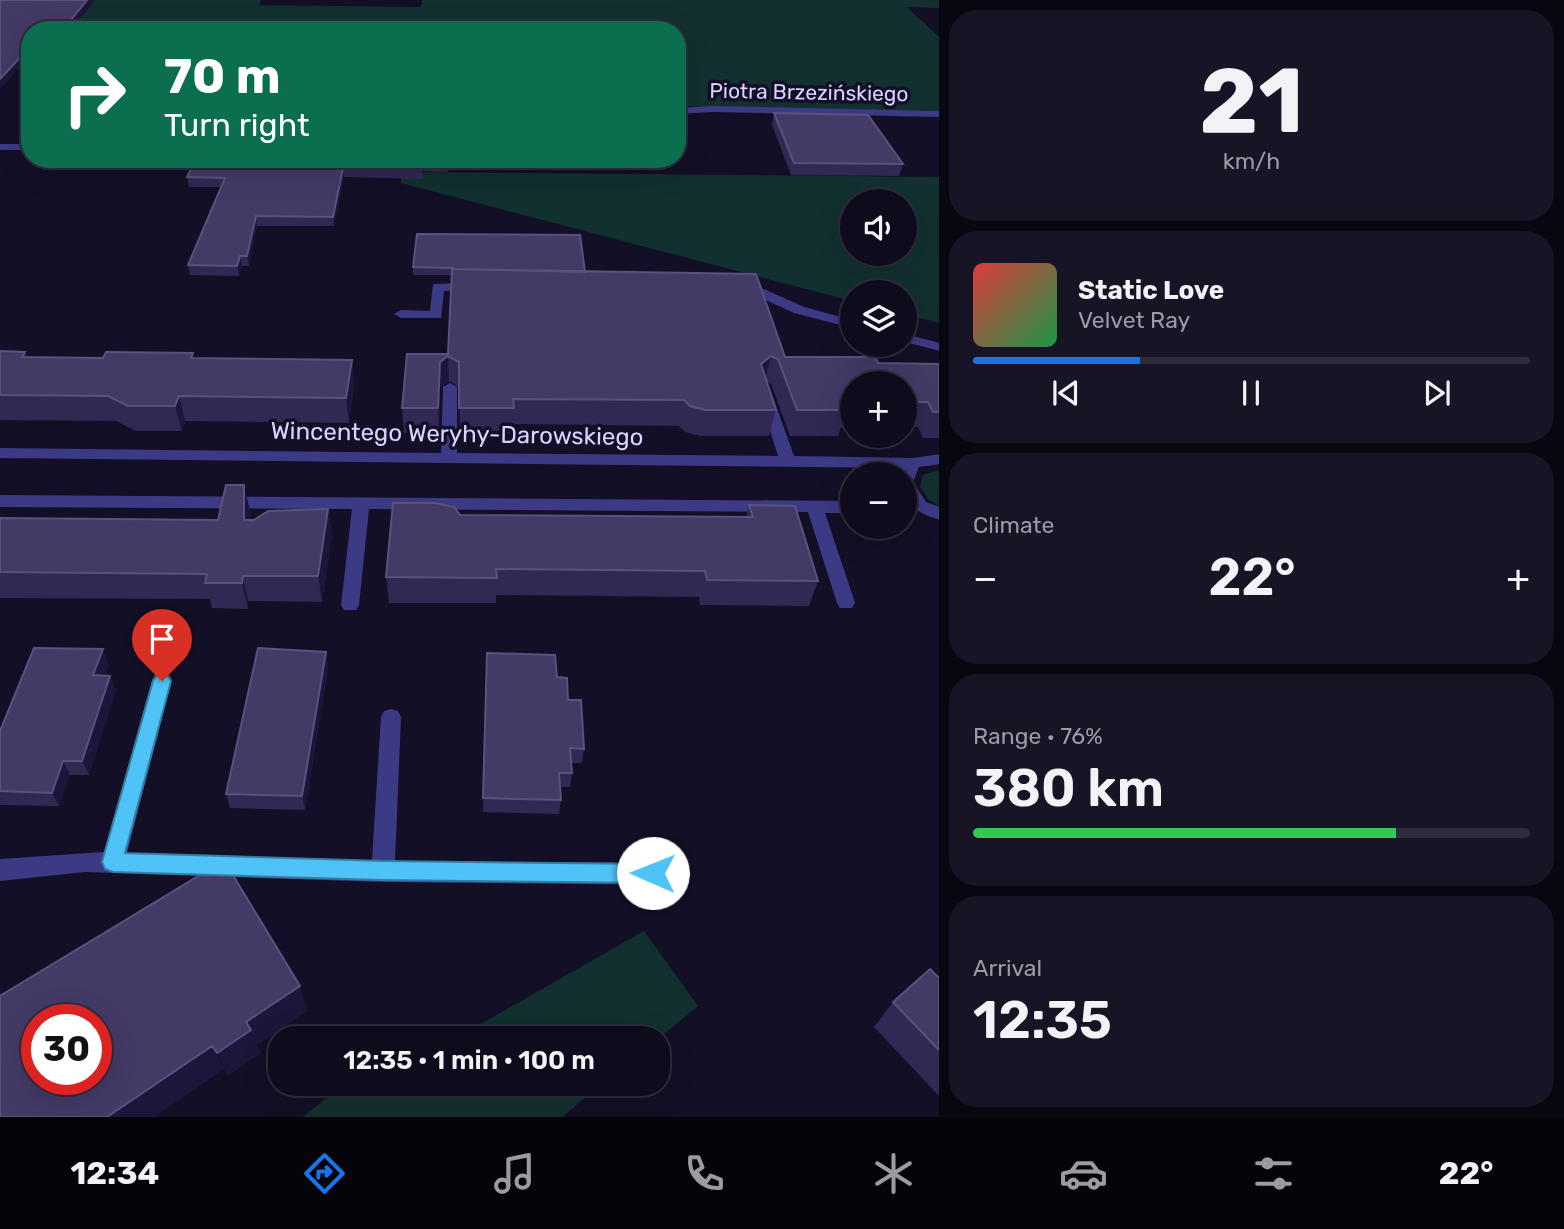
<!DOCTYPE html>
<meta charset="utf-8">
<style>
body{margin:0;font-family:Rubik,sans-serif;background:#171425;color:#f1f3f6;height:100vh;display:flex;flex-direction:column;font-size:26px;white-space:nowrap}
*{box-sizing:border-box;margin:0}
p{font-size:23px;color:#9b9ba3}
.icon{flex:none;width:38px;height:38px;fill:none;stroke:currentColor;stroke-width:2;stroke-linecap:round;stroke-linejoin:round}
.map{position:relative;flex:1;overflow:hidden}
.panel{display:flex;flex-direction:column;gap:10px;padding:10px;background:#08060f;width:625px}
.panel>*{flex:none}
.hud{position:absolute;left:21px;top:21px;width:665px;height:147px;border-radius:28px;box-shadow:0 7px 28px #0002,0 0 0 2px #2e2b3b;background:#0b6e4f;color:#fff;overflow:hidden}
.fabs{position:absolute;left:840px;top:189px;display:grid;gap:14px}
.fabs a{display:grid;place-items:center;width:77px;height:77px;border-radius:50%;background:#0e0b1c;box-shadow:0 7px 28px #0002,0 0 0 2px #2e2b3b;font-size:35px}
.speed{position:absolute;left:21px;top:1004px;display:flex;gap:14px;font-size:35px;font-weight:700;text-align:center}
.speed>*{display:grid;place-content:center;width:91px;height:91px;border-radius:50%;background:#0e0b1c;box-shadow:0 7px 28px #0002,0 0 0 2px #2e2b3b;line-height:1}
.speed .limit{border:10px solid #d22;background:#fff;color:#111}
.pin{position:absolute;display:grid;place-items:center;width:60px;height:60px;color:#fff;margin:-72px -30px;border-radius:50% 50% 50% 0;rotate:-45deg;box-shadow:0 0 7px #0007}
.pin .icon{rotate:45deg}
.me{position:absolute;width:77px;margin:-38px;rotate:271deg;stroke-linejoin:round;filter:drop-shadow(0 0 5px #0008)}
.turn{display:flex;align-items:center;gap:24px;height:147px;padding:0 28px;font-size:32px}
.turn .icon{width:91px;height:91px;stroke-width:2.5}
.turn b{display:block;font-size:49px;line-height:60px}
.big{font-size:52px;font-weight:600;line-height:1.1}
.panel .tile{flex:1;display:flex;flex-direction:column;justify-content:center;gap:10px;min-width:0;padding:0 24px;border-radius:28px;background:#171425}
.panel .dial{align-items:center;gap:0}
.dial b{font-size:91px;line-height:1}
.song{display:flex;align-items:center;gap:21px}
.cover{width:84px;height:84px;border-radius:10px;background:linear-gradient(135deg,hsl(0 70% 55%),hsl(140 70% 35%))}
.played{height:7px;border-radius:4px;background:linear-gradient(90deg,#1a73e8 30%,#2e2b3b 30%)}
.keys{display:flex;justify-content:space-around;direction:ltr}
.heat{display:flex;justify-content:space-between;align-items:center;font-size:38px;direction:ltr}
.charge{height:10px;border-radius:5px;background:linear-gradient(90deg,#34c759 76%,#2e2b3b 0)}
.trip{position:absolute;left:268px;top:1026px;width:402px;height:70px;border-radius:28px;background:#0e0b1c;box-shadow:0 7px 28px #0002,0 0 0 2px #2e2b3b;font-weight:600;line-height:70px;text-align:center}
.dock{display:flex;height:112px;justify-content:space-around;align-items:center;background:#06040b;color:#9b9ba3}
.dock .icon{width:49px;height:49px}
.dock .on{color:#1a73e8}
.dock b{font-size:32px;color:#f1f3f6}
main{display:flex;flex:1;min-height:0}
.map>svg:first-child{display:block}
.green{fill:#12302f;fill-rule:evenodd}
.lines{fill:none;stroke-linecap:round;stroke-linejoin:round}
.minor{fill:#3d3a85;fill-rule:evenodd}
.wall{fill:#312854}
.shaded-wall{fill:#1d163a}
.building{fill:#433a66;stroke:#5a527e;stroke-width:2;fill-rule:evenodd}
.route{fill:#4fc3f7;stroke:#337fa1;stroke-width:2}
.labels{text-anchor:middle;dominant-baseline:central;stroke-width:7;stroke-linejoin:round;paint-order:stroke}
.far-street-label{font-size:21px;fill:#d9d4ff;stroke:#130f26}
.street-label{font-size:24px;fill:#d9d4ff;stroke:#130f26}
</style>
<main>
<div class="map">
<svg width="940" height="1117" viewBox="0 0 940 1117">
<rect width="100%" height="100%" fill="#130f26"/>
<!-- green -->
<path class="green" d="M0 0H261L259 5 421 7 422 0H939V8L907 7 939 37V111L677 106V30H30Z
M402 172 939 177V323L905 314V292H852V301L401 183ZM852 201H905V254H852Z
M939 470H940L939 506 929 500 920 487 923 475Z
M644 931 698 1006 658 1039 456 1038Z
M364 1083H603L562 1117H303L340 1087Z"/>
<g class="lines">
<!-- minor -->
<path class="minor" d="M713 106 940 111V117L713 112 677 114V108Z
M0 144H30V150H0Z
M473 283 480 287 478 290 444 291 441 318H401L394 314 401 310 430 311 433 284Z
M739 287 764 289 804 307 852 320V328L794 313 757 296 734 294V288Z
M905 334 940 343V351L905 342Z
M450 383 457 387V453L778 456 759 395 761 392H771L794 456 913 458 940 454V464L919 467 913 482 926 502 940 507V520C911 511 905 504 905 474H900L903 468 0 458V448L441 453 443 387Z
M0 495 852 501V513H825L855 603 852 608H840L837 603 808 512 369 509 359 605 356 610H344L341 605 352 509 0 507Z
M162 672 169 674 172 680 127 853 372 860 381 717 384 711 391 709 398 711 401 717 395 861 680 863 688 867 691 874 688 881 680 885 383 882 85 872 0 881V859L104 852 152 680 155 674Z"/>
</g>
<!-- wall -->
<path class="wall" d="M774 113 903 164 899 176 791 175 772 125Z
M196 159H450L448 172 422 171V179L344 177 334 226H257L249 266H242L239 276 190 275 188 265 221 187H189L187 177Z
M413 267 585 272 785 357 878 363 939 364V438H923L918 427H905V383H852V427H841L838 436H790L771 384 767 382 776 410 769 436H700L685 432 679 426 514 424 513 434 460 433 459 387 449 381 440 387 439 433H404L402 408 448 354 452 275H413Z
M0 351 25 352 27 357 103 358 193 353 194 358 352 360 354 385 349 423 185 421 182 431H136L116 421 0 420Z
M244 485 250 511V520L328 509 332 534 322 602 248 601V609L212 608 210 599 0 598V518L218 520Z
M749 505 818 581 809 606 700 605 699 597 496 595V603H389L386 577 460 515 746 517Z
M326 652 328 667 305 810 230 808 226 794Z
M487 653 557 677 568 700 584 749 582 763H571L572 773 570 787H560L561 800 559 814 483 812Z
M109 664 104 676 116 690 89 775H70L59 806 0 805V731Z
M939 978V1096L874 1027 893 1002Z"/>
<!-- shaded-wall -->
<path class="shaded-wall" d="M87 0H95L71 30H63Z
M29 47 30 56 0 90V79Z
M343 168 344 177 334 226 333 217Z
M256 216 257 226 249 266 247 256Z
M240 256 242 266 239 276 237 266Z
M448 356 449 381 440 387 439 433 438 408 440 362Z
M771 356 765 381 761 364Z
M352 360 354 385 349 423 346 398Z
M179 396 185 421 182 431 175 406Z
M244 485 250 511 249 546 244 520Z
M328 509 332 534 322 602 318 576Z
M243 576 248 601V609L242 583Z
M103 649 109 664 99 690 93 675Z
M326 652 328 667 305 810 302 796Z
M110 676 116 690 89 775 82 761Z
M63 761 70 775 59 806 52 793Z
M300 986 308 1011 257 1045 261 1053 228 1076 217 1053 246 1022Z
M212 1046 224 1069 155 1117H107Z"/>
<!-- building -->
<path class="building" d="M0 0H87L63 30H30V47L0 79Z
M774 113 868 115 903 164 794 163Z
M196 159H448V162H422L421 169 343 168 333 217 256 216 247 256H240L237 266 188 265 225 178 187 177Z
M417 234 580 235 585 272 453 269V268L413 267Z
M452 269 756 274 785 357H875L878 363 939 364V412H933L928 402H905V383H852V401H842L846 410H797L778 359 771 356 761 364 776 410H705L690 406 684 400 513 399 514 408H459V362L448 356 440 362 438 408H402L407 354H448Z
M0 351 25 352 22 357 103 358 106 352 193 353 191 358 352 360 346 398 179 396 175 406H128L108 396 0 395Z
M226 485H244V520H254L268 511 328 509 318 576H243L242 583H205L207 574 0 572V518L218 520Z
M393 503H435L454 507 460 515 753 517 749 505 795 506 818 581 707 580 705 571 496 569 497 578 386 577Z
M34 648 103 649 93 675 110 676 82 761H63L52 793 0 791V731Z
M258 648 326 652 302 796 226 794Z
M487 653 555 655 557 677 567 678 568 700H581L584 749 570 748 572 773H559L561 800 483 798Z
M205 872H231L300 986 246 1022 251 1030 217 1053 212 1046 107 1117H0V996ZM37 1020H96V1080H37Z
M930 969 939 978V1050L893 1002Z"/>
<!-- route -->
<path class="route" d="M162 673 168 676 171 681 125 853 383 861 653 864 660 867 663 873 660 880 653 883 383 880 113 872 105 869 102 862 153 681 156 676Z"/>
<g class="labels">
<!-- far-street labels -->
<g class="far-street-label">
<text transform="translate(809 92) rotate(1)">Piotra Brzezińskiego</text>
</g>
<!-- street labels -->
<g class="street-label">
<text transform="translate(457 434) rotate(1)">Wincentego Weryhy-Darowskiego</text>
</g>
</g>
</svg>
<div class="fabs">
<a><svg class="icon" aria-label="sound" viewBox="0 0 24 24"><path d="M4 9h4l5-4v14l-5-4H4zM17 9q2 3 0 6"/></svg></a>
<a><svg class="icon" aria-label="layers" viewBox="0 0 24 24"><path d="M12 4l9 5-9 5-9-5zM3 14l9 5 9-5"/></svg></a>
<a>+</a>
<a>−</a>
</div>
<div class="speed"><div class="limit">30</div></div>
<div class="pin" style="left:162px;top:681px;background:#d93025"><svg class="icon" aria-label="arrive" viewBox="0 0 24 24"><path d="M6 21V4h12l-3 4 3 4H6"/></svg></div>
<svg class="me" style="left:653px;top:873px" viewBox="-20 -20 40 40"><circle r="19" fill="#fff"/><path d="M0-13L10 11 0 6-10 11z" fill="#4fc3f7"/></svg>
<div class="trip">12:35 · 1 min · 100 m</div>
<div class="hud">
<div class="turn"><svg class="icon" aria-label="right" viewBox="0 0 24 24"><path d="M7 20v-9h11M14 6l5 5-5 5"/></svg><div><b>70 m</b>Turn right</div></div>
</div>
</div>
<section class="panel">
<div class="tile dial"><b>21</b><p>km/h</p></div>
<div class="tile">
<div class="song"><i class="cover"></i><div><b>Static Love</b><p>Velvet Ray</p></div></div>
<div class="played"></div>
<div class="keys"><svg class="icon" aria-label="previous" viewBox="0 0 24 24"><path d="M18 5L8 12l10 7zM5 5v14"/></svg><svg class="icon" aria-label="pause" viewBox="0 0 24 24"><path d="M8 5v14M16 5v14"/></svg><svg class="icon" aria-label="next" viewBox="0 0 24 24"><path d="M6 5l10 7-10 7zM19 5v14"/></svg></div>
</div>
<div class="tile"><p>Climate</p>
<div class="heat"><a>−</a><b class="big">22°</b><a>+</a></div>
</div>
<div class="tile"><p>Range · 76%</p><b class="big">380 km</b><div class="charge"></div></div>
<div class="tile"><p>Arrival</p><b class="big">12:35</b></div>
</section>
</main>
<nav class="dock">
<b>12:34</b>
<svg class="icon on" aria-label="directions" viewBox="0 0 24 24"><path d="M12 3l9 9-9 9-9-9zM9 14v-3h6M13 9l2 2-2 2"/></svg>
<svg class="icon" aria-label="music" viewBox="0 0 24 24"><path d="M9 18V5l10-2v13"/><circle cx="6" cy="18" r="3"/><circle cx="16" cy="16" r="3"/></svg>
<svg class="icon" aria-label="phone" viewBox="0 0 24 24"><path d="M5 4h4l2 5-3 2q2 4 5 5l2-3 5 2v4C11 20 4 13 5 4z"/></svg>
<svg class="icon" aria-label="climate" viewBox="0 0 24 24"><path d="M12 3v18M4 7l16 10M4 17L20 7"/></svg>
<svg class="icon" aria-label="car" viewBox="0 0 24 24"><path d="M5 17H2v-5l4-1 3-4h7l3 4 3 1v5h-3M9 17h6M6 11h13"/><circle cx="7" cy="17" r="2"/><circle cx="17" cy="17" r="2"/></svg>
<svg class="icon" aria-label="filters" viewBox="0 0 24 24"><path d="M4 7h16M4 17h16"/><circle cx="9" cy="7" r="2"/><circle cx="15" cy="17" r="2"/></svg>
<b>22°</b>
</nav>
